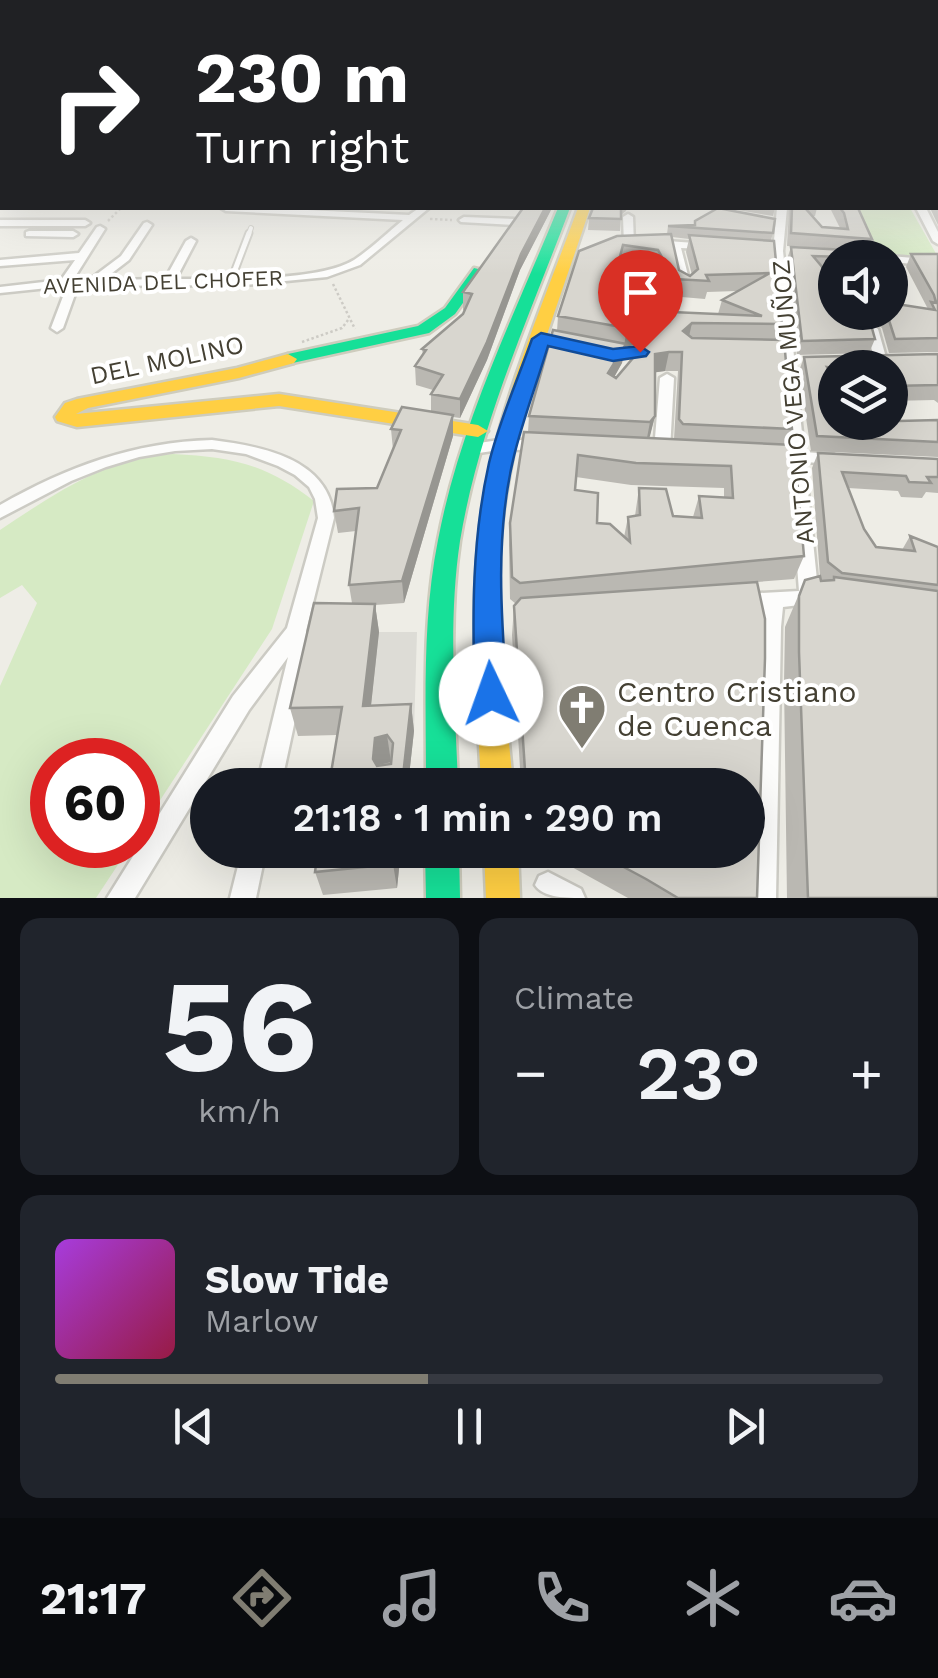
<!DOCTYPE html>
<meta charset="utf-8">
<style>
body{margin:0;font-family:"Work Sans",sans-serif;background:#20242c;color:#f1f3f6;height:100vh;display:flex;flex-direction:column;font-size:38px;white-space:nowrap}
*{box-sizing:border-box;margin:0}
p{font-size:32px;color:#9ea1a6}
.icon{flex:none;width:55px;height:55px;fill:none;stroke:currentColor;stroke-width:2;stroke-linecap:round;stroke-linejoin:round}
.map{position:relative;height:898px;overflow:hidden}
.side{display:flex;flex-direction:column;gap:20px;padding:20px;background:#0d0f14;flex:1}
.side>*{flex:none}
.banner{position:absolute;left:0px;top:0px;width:940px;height:210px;box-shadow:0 10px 40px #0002;background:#202124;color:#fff;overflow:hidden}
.buttons{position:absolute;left:818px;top:240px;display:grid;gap:20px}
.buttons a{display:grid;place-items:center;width:90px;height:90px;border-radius:50%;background:#171b24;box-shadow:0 10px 40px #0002;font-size:50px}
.speed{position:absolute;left:30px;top:738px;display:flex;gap:20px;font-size:50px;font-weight:700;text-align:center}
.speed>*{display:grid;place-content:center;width:130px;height:130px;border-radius:50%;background:#171b24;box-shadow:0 10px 40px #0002;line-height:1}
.speed .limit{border:15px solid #d22;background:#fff;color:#111}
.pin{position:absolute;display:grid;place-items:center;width:85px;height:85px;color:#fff;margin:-102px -42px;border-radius:50% 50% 50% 0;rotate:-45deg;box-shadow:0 0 10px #0007}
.pin .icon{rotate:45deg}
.me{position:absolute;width:110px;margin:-55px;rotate:357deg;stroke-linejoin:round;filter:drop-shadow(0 0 8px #0008)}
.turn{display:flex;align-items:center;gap:35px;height:210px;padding:0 30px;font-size:45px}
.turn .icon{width:130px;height:130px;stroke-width:2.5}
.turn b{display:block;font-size:70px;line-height:85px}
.big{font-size:75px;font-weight:600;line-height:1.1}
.side .card{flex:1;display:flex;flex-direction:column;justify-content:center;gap:15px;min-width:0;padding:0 35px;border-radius:20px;background:#20242c}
.side .dial{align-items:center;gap:0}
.dial b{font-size:130px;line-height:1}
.song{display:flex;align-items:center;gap:30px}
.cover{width:120px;height:120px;border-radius:15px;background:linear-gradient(135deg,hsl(280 70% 55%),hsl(340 70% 35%))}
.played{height:10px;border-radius:5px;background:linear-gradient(90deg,#807d72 45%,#363941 45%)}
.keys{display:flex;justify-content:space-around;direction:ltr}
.heat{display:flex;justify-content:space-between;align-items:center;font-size:55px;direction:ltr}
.side .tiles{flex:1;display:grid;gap:20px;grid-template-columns:1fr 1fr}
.card:last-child{grid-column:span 2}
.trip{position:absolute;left:190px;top:768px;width:575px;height:100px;border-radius:50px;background:#171b24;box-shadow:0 10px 40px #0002;font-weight:600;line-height:100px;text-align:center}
.tab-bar{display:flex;height:160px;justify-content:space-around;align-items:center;background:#090b0e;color:#9ea1a6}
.tab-bar .icon{width:70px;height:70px}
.tab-bar .current{color:#807d72}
.tab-bar b{font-size:45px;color:#f1f3f6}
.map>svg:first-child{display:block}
.green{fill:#d6eac4}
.parking{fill:#dddcd6}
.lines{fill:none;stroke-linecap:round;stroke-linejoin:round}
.lane-far1-casing{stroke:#cccbc4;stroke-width:6}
.lane-casing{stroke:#cccbc4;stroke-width:9}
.street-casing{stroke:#cccbc4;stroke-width:5}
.fast-casing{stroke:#ceccbd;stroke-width:5}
.slow-casing{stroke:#ceccbd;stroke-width:5}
.path{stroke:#cdcbc5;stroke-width:2.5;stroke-dasharray:2.5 2.5;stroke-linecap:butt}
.lane-far1{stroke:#fcfcfb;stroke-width:4}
.lane{stroke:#fcfcfb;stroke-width:5}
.street{fill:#fcfcfb;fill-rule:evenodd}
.fast{fill:#16e098;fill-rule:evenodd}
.slow{fill:#ffcf43;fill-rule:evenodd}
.wall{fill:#bab8b2;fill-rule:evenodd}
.shaded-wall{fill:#979691}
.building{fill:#d8d6cf;stroke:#979691;stroke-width:2.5;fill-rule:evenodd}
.route{fill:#1a73e8;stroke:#114b97;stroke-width:2.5}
.labels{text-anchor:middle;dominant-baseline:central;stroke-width:8;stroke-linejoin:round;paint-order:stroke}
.far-street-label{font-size:22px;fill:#444033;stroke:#fff}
.street-label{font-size:25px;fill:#444033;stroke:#fff}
.near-poi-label{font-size:30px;fill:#444033;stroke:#fff;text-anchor:start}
</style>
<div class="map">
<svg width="938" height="898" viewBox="0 0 938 898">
<rect width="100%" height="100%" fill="#eeede6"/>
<!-- green -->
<path class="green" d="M856 208H910L938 257 878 254Z
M173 454C232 457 266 464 314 501L272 629 138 834V760H52V845H131L96 898H0V686L37 603 22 585 0 598V530C56 493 105 458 173 454Z"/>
<!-- parking -->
<path class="parking" d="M379 632H417L414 731 368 734Z"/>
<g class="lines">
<!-- lane-far1 casing -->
<g class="lane-far1-casing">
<path id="lane-far1" d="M248 236 251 228"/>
</g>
<!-- lane casing -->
<g class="lane-casing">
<path id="lane" d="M866 234 877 258
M230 283 249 233"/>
</g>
<!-- street casing -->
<g class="street-casing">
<path id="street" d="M0 148H2V151H0Z
M221 208H267L409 215 419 208H429L360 265 327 277 245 285 78 286 63 328 57 332 51 328 67 286 0 293V287L61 280 75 260 0 266V260L79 253 97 227 100 226 105 229 73 280H89L121 256 144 223 147 222 152 225 129 260 103 280 165 279 186 241 191 238 196 241 176 279C220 279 318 282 354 260 371 249 387 233 403 220L226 211Z
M777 208H787L783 251 804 452 833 454 841 459 833 464 805 462 818 590 824 592 826 597 824 602 783 607 781 627 776 898H750L761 627 764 608 741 610 734 607 732 602 734 597 741 594 799 591 789 462 771 459 768 456 776 451 789 452 773 251Z
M916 208H926L938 232V244L933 241Z
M628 214 633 217 634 245 629 248 624 245 623 217Z
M464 217 514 219 519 222 514 225 461 222 459 220Z
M0 220H85L90 223 85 226H0Z
M29 231H73L78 234 73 237 26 236V232Z
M653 240 709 244V248L705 249 681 248 691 287 689 289H681L679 287 671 247 649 245V241Z
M890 256 938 260V266L890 262V258H886Z
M872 325 878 329 887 361 886 364 881 365 875 361 866 329Z
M667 374 674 378 670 450 662 455 654 450 660 378Z
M506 439 538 441 545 446 538 451 506 449 472 454 464 449 472 444Z
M212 440C260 446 329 458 334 518L306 631 308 660 281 785H257L288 657 249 710 135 898H107L233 696 287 628 318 518 315 499 309 487 295 475 278 466 246 454 212 449 175 451 139 457 106 467 71 481 0 518V505C67 467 134 442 212 440Z
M242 850H266L256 898H230Z
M548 872 581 889 585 898C567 898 543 898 535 885L539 876Z"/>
</g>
<!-- fast casing -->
<g class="fast-casing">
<path id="fast" d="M558 208H570C529 317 479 426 460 541 448 621 455 704 458 785H426C426 704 422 620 438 540 460 424 514 316 558 208Z
M474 268 486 271 455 314 429 333 288 364 279 359 288 354 418 326 445 308Z
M425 850H459L460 898H426Z"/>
</g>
<!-- slow casing -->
<g class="slow-casing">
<path id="slow" d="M2 194V202L0 203V195Z
M578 208H590C557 309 515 411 503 517 493 606 505 696 513 785H481C477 697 469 607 481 519 495 412 541 310 578 208Z
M288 354 297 359 294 363 239 378 88 408 76 414 279 394 478 425 488 431 478 437 279 406 77 427 57 421 55 417 65 403 77 399 237 368Z
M484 850H518L520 898H486Z"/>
</g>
<!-- path -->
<path class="path" d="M430 219 452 220
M108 221 121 208
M333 284 355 329
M302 342 342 328 348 320"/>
<!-- lane-far1 -->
<use href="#lane-far1" class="lane-far1"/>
<!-- lane -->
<use href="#lane" class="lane"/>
<!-- street -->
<use href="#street" class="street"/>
<!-- fast -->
<use href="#fast" class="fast"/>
<!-- slow -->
<use href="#slow" class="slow"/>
</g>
<!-- wall -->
<path class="wall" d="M938 148V225L930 208H938Z
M523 208H552L520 270 487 360 460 418 453 417V436L404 603 375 605 379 632 371 706 411 704 414 731 408 785H329L337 735 298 736 290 708 352 603 349 585 356 531 338 533 334 511 377 488 393 450 391 429 431 412V394L433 390 416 385 415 366 423 355 422 349 463 314 465 310H463V292Z
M593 208H627L626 211 621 215 620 231 588 230 589 218Z
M726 208H775L773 216Z
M789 208H817L815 216H812L822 227 840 228 830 208H858L872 239 867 251 885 256 884 258H835V270L824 269 835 312H890L928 309 906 267 911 254H938V352L889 353 882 328 874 322 870 324 875 339 869 353 797 355 787 259 791 247 843 249 787 246Z
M695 221 773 233 771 240 782 324 777 340 792 429 787 444 804 556 794 579 757 582V898H628L541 850H748V785H521L512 635 514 606 516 604 510 599 509 545 510 523 528 432 529 416 557 331 558 316 579 251 667 234 668 226 694 225ZM672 237 689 239 686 252 692 275 690 276 679 270ZM620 261 655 267 670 296 705 299 707 292 737 291 722 300 718 314 672 312 616 378 614 377 622 363 625 347 633 345 643 326 610 302ZM665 371H678L674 439 649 438 655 416V372ZM576 477 631 485 724 488V497L699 496 693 517 673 516 639 488 635 516 628 517 624 537 597 523 575 490Z
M938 354V403L934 400 890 401V368H835V422L938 420V457L811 451 799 371 804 357Z
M818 453 938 459V493L926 492 922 498 901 497 898 491 848 488 864 529 876 547 902 550 910 536 938 547V898H787L784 683 785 627 805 580 820 577 812 468Z
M318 850H401L397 888 323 895 315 872Z"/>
<!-- shaded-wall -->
<path class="shaded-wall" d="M545 208H552L520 270 487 360 460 418V399L521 254Z
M623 245 620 261 605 320 608 302Z
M646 308 643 326 633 345 625 347 622 363 606 392 608 373 624 346 627 328Z
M871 312H878L874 322 862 328 868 314Z
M692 323 688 341 683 331Z
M669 352 665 371 651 373 655 354Z
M453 415V436L404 603 402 581Z
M655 416 650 436 646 443 650 422Z
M375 604 379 632 368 733 363 706Z
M411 704 414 731 408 785H402Z
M387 735 391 762 379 765 378 785 373 759 375 738Z
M395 850H401L397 888 393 864Z"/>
<!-- building -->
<path class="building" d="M523 208H545L521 254 487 342 460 399 431 394 443 375 415 366 426 350 422 349 463 314 472 294 463 292Z
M593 208H621V219L589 218Z
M718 208 775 219 773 233 668 226 695 225V221Z
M792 208H805L822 227 848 229 844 213 840 208H858L872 239 791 233Z
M671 234 679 270 690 276 698 269 689 235 774 241 782 324 692 323 683 331 692 338 784 340 792 429 683 424 679 419 682 352H669L655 354V416L650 422 529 416 553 330 626 344 608 373 616 378 672 312 762 316 722 300 770 273 706 275 709 281 674 279 658 250 623 245 608 302 646 308 636 326 627 328 558 316 579 251 617 236Z
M791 247 883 252 885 256 878 255 880 258 813 256 829 275 835 299V312H871L868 314 875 339 802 341Z
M911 254H938V338L895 339 887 314 885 312H890V303L935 310 931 302 936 303 934 295Z
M938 354V385L890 386V368H835L827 367 835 381V422H890L891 404 899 421 938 420V442L817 436 804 357Z
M402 407 453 415 402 581 349 585 359 508 334 511 337 489 377 488 401 430 391 429Z
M524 432 794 445 804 556 520 583 512 577 510 523ZM578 455 636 463 731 466 733 498 699 496 702 518 673 516 666 489 639 488 640 515 628 517 630 542 610 524 597 523 598 493 575 490Z
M818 453 938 459V477H927L931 483 909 482 906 476 842 472 864 529 876 547 915 551 910 536 938 547V585L842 573 828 562Z
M820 576 821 581 834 580V577L938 591V898H808L799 652V596L805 580Z
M757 582 765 619V658L757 898H678L646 879 592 850H748V785H526L514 606 521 598Z
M314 603 375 604 363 706 411 704 402 785H329L342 707 290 708ZM387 735 393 743 391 764 377 766 373 759 375 738Z
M318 850H395L393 864 315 872Z"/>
<!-- sky -->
<linearGradient id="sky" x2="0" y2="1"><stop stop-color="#93bfea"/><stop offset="0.54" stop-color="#f7f7f4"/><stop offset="1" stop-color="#f7f7f4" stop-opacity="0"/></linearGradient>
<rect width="938" height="274" fill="url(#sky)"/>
<!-- route -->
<path class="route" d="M541 333 613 349 640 346 649 352 646 356 613 361 548 346C537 383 523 419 514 456 495 533 501 616 507 694L503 704 491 708 480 704 475 694C472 616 472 539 489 463 499 421 518 379 532 339Z"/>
<!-- icons -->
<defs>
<g id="church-pin" transform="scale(2.5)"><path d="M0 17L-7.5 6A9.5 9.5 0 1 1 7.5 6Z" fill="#807d72" stroke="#fff"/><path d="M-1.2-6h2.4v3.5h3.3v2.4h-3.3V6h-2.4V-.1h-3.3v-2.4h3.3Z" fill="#fff"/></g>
</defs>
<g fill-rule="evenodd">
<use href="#church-pin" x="582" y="708"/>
</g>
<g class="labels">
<!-- far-street labels -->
<g class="far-street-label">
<text transform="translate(163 282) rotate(-2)">AVENIDA DEL CHOFER</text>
</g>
<!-- street labels -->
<g class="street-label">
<text transform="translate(167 360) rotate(-12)">DEL MOLINO</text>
<text transform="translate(793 402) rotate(-95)">ANTONIO VEGA MUÑOZ</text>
</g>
<!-- near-poi labels -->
<g class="near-poi-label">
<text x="617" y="691">Centro Cristiano<tspan x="617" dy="34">de Cuenca</tspan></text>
</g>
</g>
</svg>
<div class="buttons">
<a><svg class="icon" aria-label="sound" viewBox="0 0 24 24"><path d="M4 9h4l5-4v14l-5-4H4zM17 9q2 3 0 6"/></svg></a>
<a><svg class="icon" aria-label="layers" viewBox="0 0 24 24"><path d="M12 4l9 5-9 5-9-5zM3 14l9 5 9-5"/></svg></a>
</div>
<div class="speed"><div class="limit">60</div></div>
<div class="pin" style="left:640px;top:352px;background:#d93025"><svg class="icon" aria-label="arrive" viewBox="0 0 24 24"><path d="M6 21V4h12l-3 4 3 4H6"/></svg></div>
<svg class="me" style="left:491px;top:694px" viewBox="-20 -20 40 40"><circle r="19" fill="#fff"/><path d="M0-13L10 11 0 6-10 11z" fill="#1a73e8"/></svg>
<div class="trip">21:18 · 1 min · 290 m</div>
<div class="banner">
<div class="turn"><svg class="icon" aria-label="right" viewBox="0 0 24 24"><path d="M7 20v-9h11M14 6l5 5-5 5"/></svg><div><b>230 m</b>Turn right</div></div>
</div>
</div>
<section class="side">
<div class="tiles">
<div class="card dial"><b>56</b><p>km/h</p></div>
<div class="card"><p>Climate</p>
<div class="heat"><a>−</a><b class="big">23°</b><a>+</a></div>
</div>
<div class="card">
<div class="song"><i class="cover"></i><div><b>Slow Tide</b><p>Marlow</p></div></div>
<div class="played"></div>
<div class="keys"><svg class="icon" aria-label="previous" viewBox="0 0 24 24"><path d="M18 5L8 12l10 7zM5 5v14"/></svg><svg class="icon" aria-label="pause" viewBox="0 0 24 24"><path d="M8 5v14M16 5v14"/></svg><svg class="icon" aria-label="next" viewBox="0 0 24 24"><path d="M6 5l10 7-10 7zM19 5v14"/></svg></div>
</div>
</div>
</section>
<nav class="tab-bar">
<b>21:17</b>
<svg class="icon current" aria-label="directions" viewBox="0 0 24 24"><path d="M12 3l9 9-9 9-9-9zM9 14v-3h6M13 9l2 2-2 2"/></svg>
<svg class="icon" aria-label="music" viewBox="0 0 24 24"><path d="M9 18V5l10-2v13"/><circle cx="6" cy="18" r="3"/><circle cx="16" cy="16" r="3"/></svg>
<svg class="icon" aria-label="phone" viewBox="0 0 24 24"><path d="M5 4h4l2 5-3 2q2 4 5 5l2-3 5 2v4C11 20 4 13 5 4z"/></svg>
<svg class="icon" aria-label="climate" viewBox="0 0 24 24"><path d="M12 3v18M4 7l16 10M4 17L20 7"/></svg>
<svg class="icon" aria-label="car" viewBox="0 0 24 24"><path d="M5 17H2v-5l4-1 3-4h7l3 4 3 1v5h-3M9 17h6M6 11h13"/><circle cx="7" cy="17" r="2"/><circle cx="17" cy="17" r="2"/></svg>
</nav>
